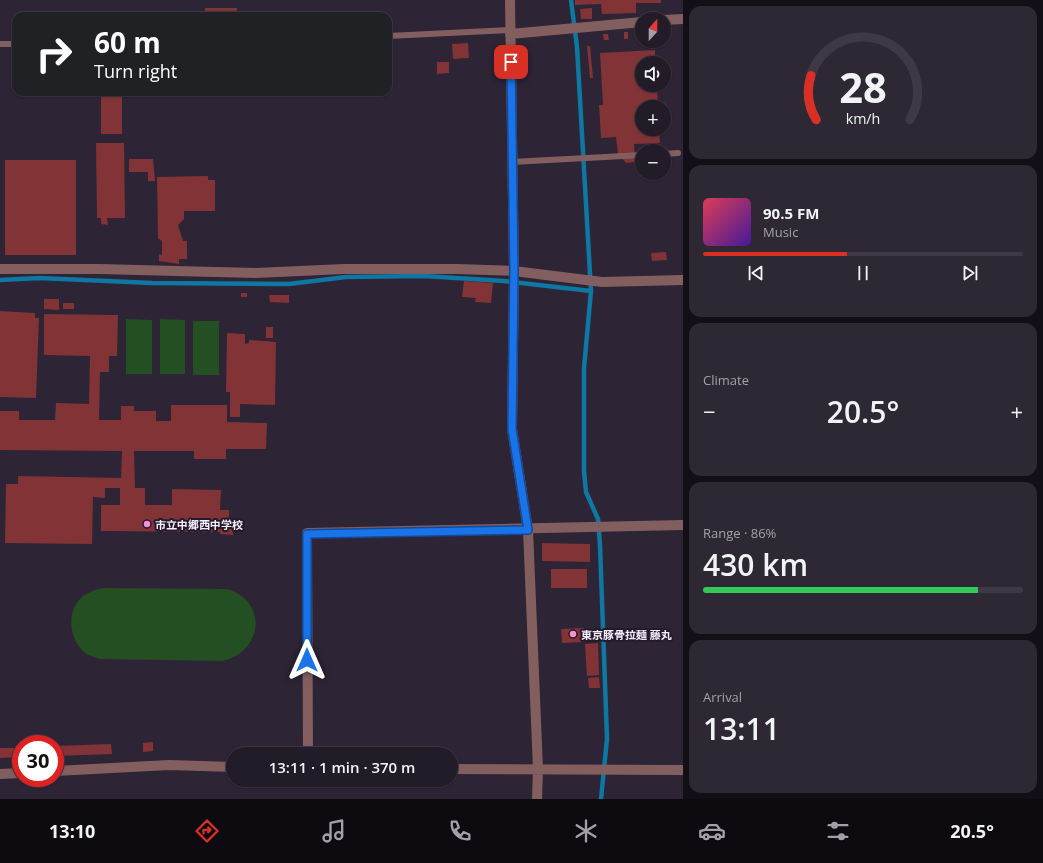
<!DOCTYPE html>
<meta charset="utf-8">
<style>
body{margin:0;font-family:"Open Sans","Noto Sans JP",sans-serif;background:#2e2834;color:#f1f3f6;height:100vh;display:flex;flex-direction:column;font-size:15px;white-space:nowrap}
*{box-sizing:border-box;margin:0}
p{font-size:13px;color:#a2a1a8}
.icon{flex:none;width:22px;height:22px;fill:none;stroke:currentColor;stroke-width:2;stroke-linecap:round;stroke-linejoin:round}
.map{position:relative;flex:1;overflow:hidden}
.drawer{display:flex;flex-direction:column;gap:6px;padding:6px;background:#130f16;width:360px}
.drawer>*{flex:none}
.top-card{position:absolute;left:12px;top:12px;width:380px;height:84px;border-radius:12px;box-shadow:0 1px 3px #0004,0 0 0 1px #3f3945;background:#202124;color:#fff;overflow:hidden}
.needle{width:26px;rotate:21deg}
.buttons{position:absolute;left:635px;top:12px;display:grid;gap:8px}
.buttons a{display:grid;place-items:center;width:36px;height:36px;border-radius:50%;background:#221b28;box-shadow:0 1px 3px #0004,0 0 0 1px #3f3945;font-size:20px}
.speed{position:absolute;left:12px;top:735px;display:flex;gap:8px;font-size:20px;font-weight:700;text-align:center}
.speed>*{display:grid;place-content:center;width:52px;height:52px;border-radius:50%;background:#221b28;box-shadow:0 1px 3px #0004,0 0 0 1px #3f3945;line-height:1}
.speed .limit{border:6px solid #d22;background:#fff;color:#111}
.pin{position:absolute;display:grid;place-items:center;width:34px;height:34px;color:#fff;margin:-17px;border-radius:8px;box-shadow:0 2px 6px #0006}
.me{position:absolute;width:44px;margin:-22px;rotate:0deg;stroke-linejoin:round;filter:drop-shadow(0 0 3px #0008)}
.turn{display:flex;align-items:center;gap:14px;height:84px;padding:0 16px;font-size:18px}
.turn .icon{width:52px;height:52px;stroke-width:2.5}
.turn b{display:block;font-size:28px;line-height:34px}
.big{font-size:30px;font-weight:600;line-height:1.1}
.drawer .card{flex:1;display:flex;flex-direction:column;justify-content:center;gap:6px;min-width:0;padding:0 14px;border-radius:12px;background:#2e2834}
.drawer .dial{align-items:center;gap:0}
.dial svg{height:104px;overflow:visible;fill:none;stroke:#3f3945;stroke-width:7;stroke-linecap:round;text-anchor:middle}
.dial text{fill:#f1f3f6;stroke:none}
.song{display:flex;align-items:center;gap:12px}
.cover{width:48px;height:48px;border-radius:6px;background:linear-gradient(135deg,hsl(350 70% 55%),hsl(260 70% 35%))}
.played{height:4px;border-radius:2px;background:linear-gradient(90deg,#d93025 45%,#3f3945 45%)}
.keys{display:flex;justify-content:space-around;direction:ltr}
.heat{display:flex;justify-content:space-between;align-items:center;font-size:22px;direction:ltr}
.charge{height:6px;border-radius:3px;background:linear-gradient(90deg,#34c759 86%,#3f3945 0)}
.trip{position:absolute;left:226px;top:747px;width:232px;height:40px;border-radius:20px;background:#221b28;box-shadow:0 1px 3px #0004,0 0 0 1px #3f3945;font-weight:600;line-height:40px;text-align:center}
.tabs{display:flex;height:64px;justify-content:space-around;align-items:center;background:#0e0b10;color:#a2a1a8}
.tabs .icon{width:28px;height:28px}
.tabs .selected{color:#d93025}
.tabs b{font-size:18px;color:#f1f3f6}
main{display:flex;flex:1;min-height:0}
.map>svg:first-child{display:block}
.green{fill:#244f22}
.lines{fill:none;stroke-linecap:round;stroke-linejoin:round}
.stream{stroke:#0e77a2;stroke-width:4.5}
.building{fill:#813336}
.lane{stroke:#835e5f;stroke-width:6}
.street{stroke:#835e5f;stroke-width:10}
.route-casing{stroke:#114b97;stroke-width:10}
.route{stroke:#1a73e8;stroke-width:7}
.poi-dot{fill:#f591d2;stroke:#231a2c;stroke-width:1.5}
.labels{text-anchor:middle;dominant-baseline:central;stroke-width:4;stroke-linejoin:round;paint-order:stroke}
.poi-label{font-size:11px;font-weight:bold;fill:#f5effb;stroke:#231a2c;text-anchor:start}
</style>
<main>
<div class="map">
<svg width="683" height="799" viewBox="0 0 683 799">
<rect width="100%" height="100%" fill="#2d2436"/>
<!-- green -->
<path class="green" d="M126 319 152 320V374H126Z
M160 319 185 320V374H160Z
M193 321H219V375H193Z
M103 588 226 589C269 600 263 653 222 661L100 659C94 657 87 655 83 651 69 638 67 612 80 599 85 593 95 590 103 588Z"/>
<g class="lines">
<!-- stream -->
<path class="stream" d="M571 0 577 47 591 291 584 368V471L586 492 598 519 600 545 607 739 601 799
M0 280 39 278 152 283 289 284 346 277 424 276 504 281 591 291"/>
</g>
<!-- building -->
<path class="building" d="M575 0H661V3H636V13L602 14 601 4 575 5Z
M205 8H237V16H205Z
M592 8V19H581L580 9Z
M624 32H628V39H624Z
M603 34H608L609 40H604Z
M468 43 469 58 453 59 452 44Z
M587 46H590L593 78H590Z
M655 50V63H642V85H657L658 107H642V129H659L660 143 634 144 635 162 626 163 618 154 616 137 601 138 599 105H603L600 53Z
M437 62H449V73L437 74Z
M101 92H122V134H101Z
M96 143H124L125 218H107L108 225 101 224V218H97Z
M129 159H153L155 181H148V172H129Z
M5 160H76V255H5Z
M208 176V180H215V211H184V219L178 225 183 241H187V259H179V264L159 261V254L162 255V241L158 238 157 177Z
M666 252 667 260 652 261 651 253Z
M464 281 493 283 491 303 475 302 476 298 462 297Z
M241 293H247V297H241Z
M269 295H289V303L270 302Z
M44 299H59V310L44 309Z
M63 303H74V309H63Z
M0 311 35 313V318H39L36 398 0 397Z
M44 314 118 315 117 356H109V372H100L99 420H121V406H134V411H156V421H171V405H227V422L267 423 266 449H226V459H194V451H134L135 488H145V505H172V489L221 490 220 510H229V521H233V535L220 534V532L101 531V505H120V488H105V498L93 497 92 544 5 543 6 484H18V476L121 478 122 451 0 450V411H19V420H55L56 403 89 404 90 356 44 355Z
M266 327H273V338H266Z
M227 333 245 334V344L249 343V340L276 342 275 405 240 404V417H230V392H226Z
M542 543 590 544V562L542 561Z
M551 569H587V588H551Z
M584 628V642L562 643 561 629Z
M598 643 599 675 587 676 585 644Z
M599 677 600 688H589L588 678Z
M153 742V751L143 752V743Z
M111 744 112 754 55 756V746Z
M0 748H21V757L0 758Z
M326 751V754H319V752Z"/>
<g class="lines">
<!-- lane -->
<path class="lane" d="M388 36 510 30
M0 44H16
M664 154 678 153
M512 162 642 155"/>
<!-- street -->
<path class="street" d="M510 0 514 271 512 429 528 530 538 769 537 799
M664 20 683 19
M510 34 642 22
M0 269H99L255 273 344 269H457L514 271 602 282 683 280
M308 754 307 533 683 525
M451 769 683 770
M55 771 169 765 233 767
M0 774 21 773"/>
</g>
<g class="lines">
<!-- route casing -->
<g class="route-casing">
<path id="route" d="M307 660V534L528 530 512 429 514 271 511 62"/>
</g>
<!-- route -->
<use href="#route" class="route"/>
</g>
<!-- markers -->
<g class="poi-dot">
<circle cx="147" cy="524" r="4"/>
<circle cx="573" cy="634" r="4"/>
</g>
<g class="labels">
<!-- poi labels -->
<g class="poi-label">
<text x="155" y="524">市立中郷西中学校</text>
<text x="581" y="634">東京豚骨拉麺 藤丸</text>
</g>
</g>
</svg>
<div class="buttons">
<a><svg class="needle" viewBox="-14 -14 28 28"><path d="M0-13l5 13h-10z" fill="#e53935"/><path d="M0 13l5-13h-10z" fill="#a2a1a8"/></svg></a>
<a><svg class="icon" aria-label="sound" viewBox="0 0 24 24"><path d="M4 9h4l5-4v14l-5-4H4zM17 9q2 3 0 6"/></svg></a>
<a>+</a>
<a>−</a>
</div>
<div class="speed"><div class="limit">30</div></div>
<div class="pin" style="left:511px;top:62px;background:#d93025"><svg class="icon" aria-label="arrive" viewBox="0 0 24 24"><path d="M6 21V4h12l-3 4 3 4H6"/></svg></div>
<svg class="me" style="left:307px;top:660px" viewBox="-20 -20 40 40"><path d="M0-17L14 15 0 8-14 15z" fill="#1a73e8" stroke="#fff" stroke-width="4"/></svg>
<div class="trip">13:11 · 1 min · 370 m</div>
<div class="top-card">
<div class="turn"><svg class="icon" aria-label="right" viewBox="0 0 24 24"><path d="M7 20v-9h11M14 6l5 5-5 5"/></svg><div><b>60 m</b>Turn right</div></div>
</div>
</div>
<section class="drawer">
<div class="card dial"><svg viewBox="0 0 100 80">
<path d="M14 69A42 42 0 1 1 86 69"/>
<path d="M14 69A42 42 0 0 1 10 35" stroke="#d93025"/>
<text x="50" y="56" font-size="32" font-weight="700">28</text>
<text x="50" y="72" font-size="11">km/h</text>
</svg></div>
<div class="card">
<div class="song"><i class="cover"></i><div><b>90.5 FM</b><p>Music</p></div></div>
<div class="played"></div>
<div class="keys"><svg class="icon" aria-label="previous" viewBox="0 0 24 24"><path d="M18 5L8 12l10 7zM5 5v14"/></svg><svg class="icon" aria-label="pause" viewBox="0 0 24 24"><path d="M8 5v14M16 5v14"/></svg><svg class="icon" aria-label="next" viewBox="0 0 24 24"><path d="M6 5l10 7-10 7zM19 5v14"/></svg></div>
</div>
<div class="card"><p>Climate</p>
<div class="heat"><a>−</a><b class="big">20.5°</b><a>+</a></div>
</div>
<div class="card"><p>Range · 86%</p><b class="big">430 km</b><div class="charge"></div></div>
<div class="card"><p>Arrival</p><b class="big">13:11</b></div>
</section>
</main>
<nav class="tabs">
<b>13:10</b>
<svg class="icon selected" aria-label="directions" viewBox="0 0 24 24"><path d="M12 3l9 9-9 9-9-9zM9 14v-3h6M13 9l2 2-2 2"/></svg>
<svg class="icon" aria-label="music" viewBox="0 0 24 24"><path d="M9 18V5l10-2v13"/><circle cx="6" cy="18" r="3"/><circle cx="16" cy="16" r="3"/></svg>
<svg class="icon" aria-label="phone" viewBox="0 0 24 24"><path d="M5 4h4l2 5-3 2q2 4 5 5l2-3 5 2v4C11 20 4 13 5 4z"/></svg>
<svg class="icon" aria-label="climate" viewBox="0 0 24 24"><path d="M12 3v18M4 7l16 10M4 17L20 7"/></svg>
<svg class="icon" aria-label="car" viewBox="0 0 24 24"><path d="M5 17H2v-5l4-1 3-4h7l3 4 3 1v5h-3M9 17h6M6 11h13"/><circle cx="7" cy="17" r="2"/><circle cx="17" cy="17" r="2"/></svg>
<svg class="icon" aria-label="filters" viewBox="0 0 24 24"><path d="M4 7h16M4 17h16"/><circle cx="9" cy="7" r="2"/><circle cx="15" cy="17" r="2"/></svg>
<b>20.5°</b>
</nav>
